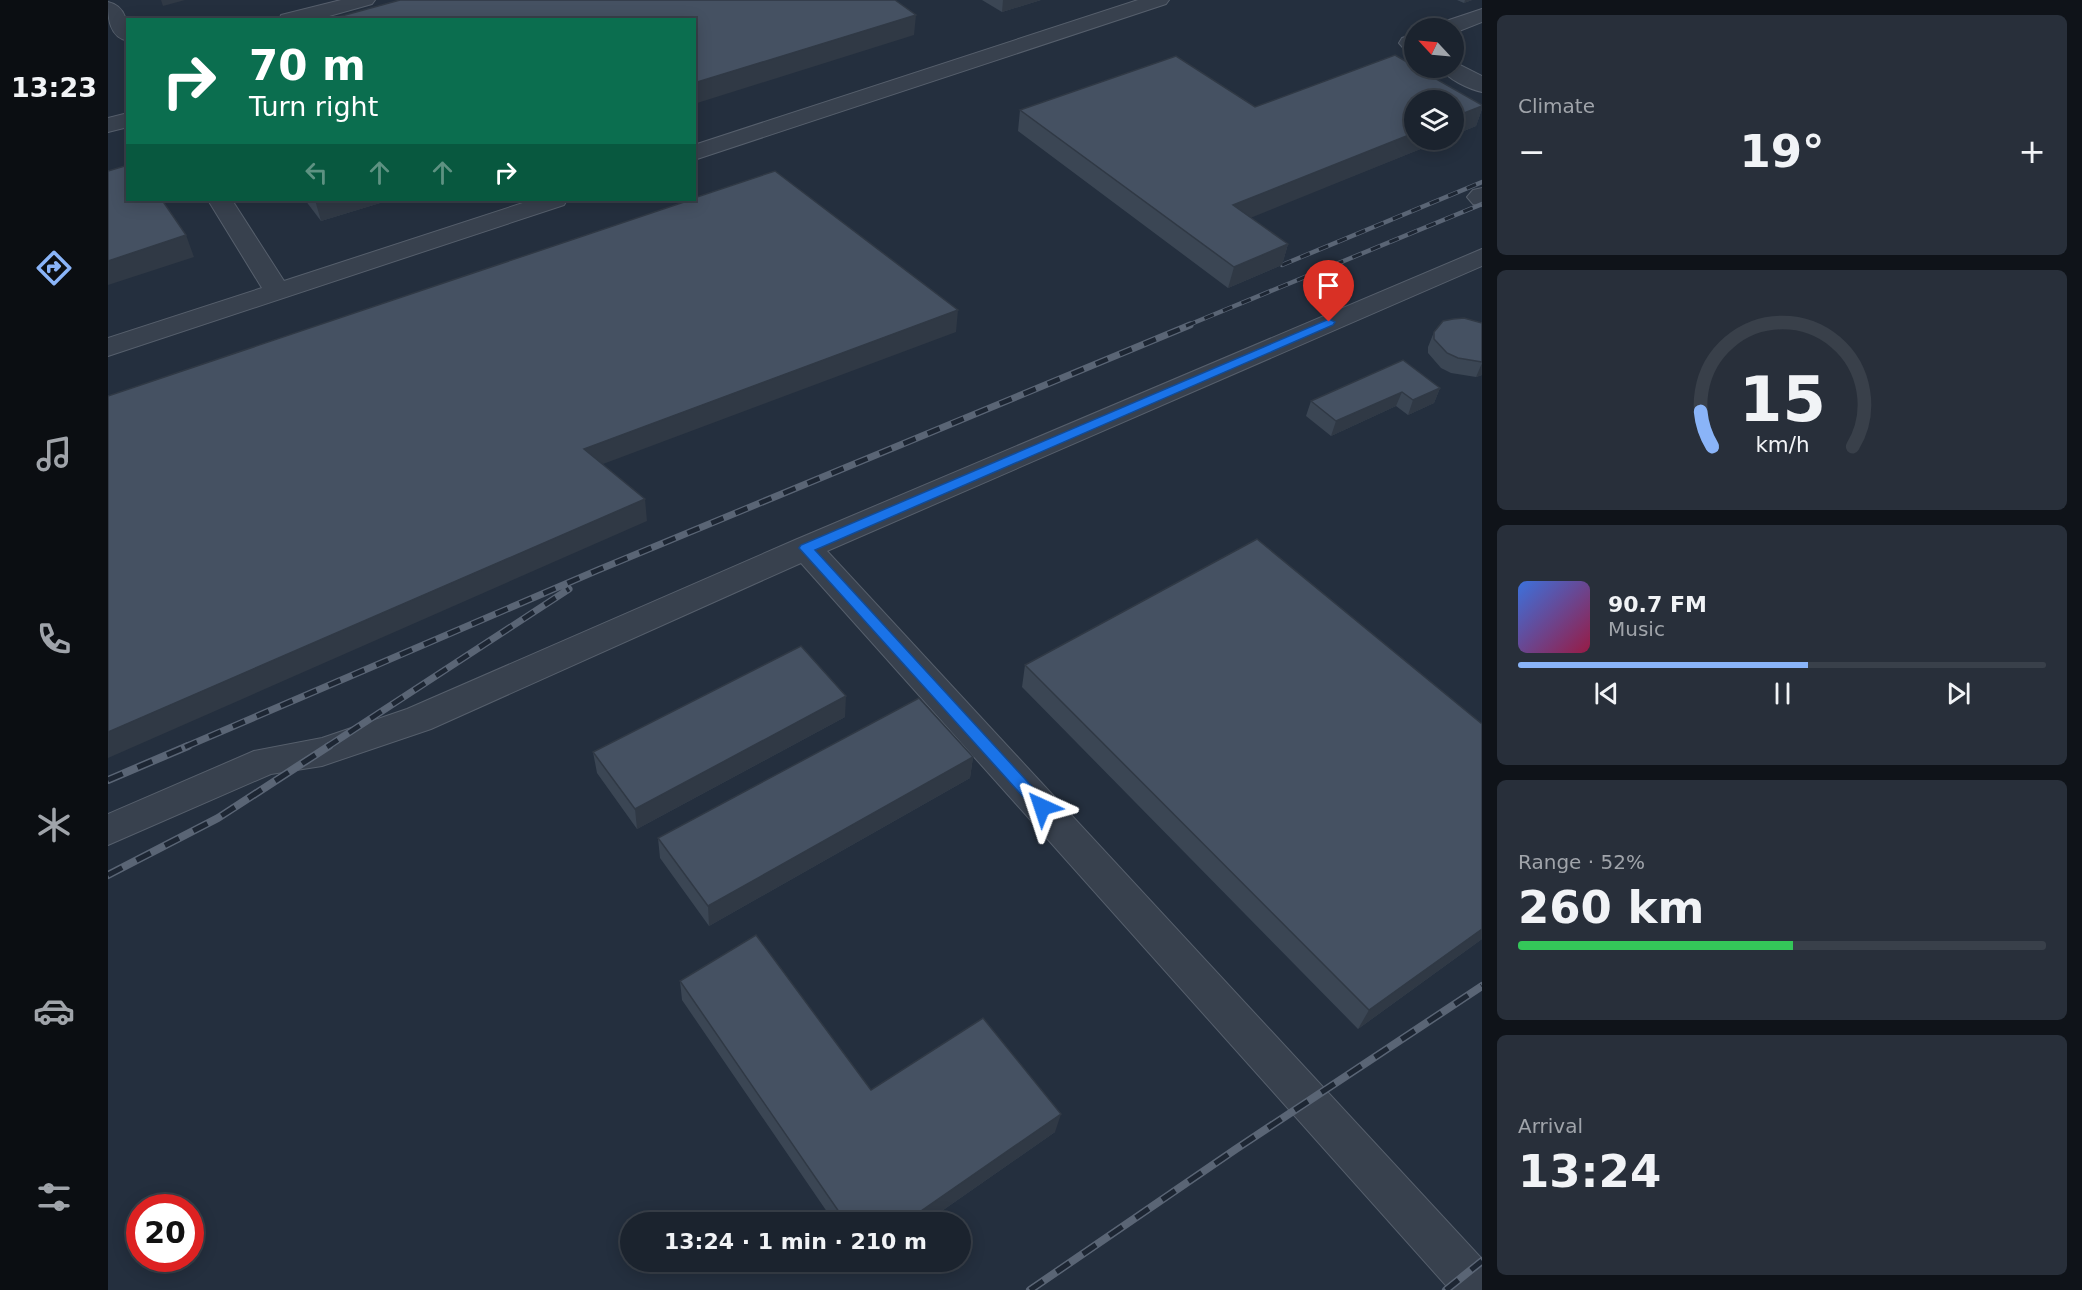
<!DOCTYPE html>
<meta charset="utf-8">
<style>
body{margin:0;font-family:"DejaVu Sans",sans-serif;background:#282f3a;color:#f1f3f6;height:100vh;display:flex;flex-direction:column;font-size:22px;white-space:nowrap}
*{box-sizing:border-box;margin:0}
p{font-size:20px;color:#a0a4aa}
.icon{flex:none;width:33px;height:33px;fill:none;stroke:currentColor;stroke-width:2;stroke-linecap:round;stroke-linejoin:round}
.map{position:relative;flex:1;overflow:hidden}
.details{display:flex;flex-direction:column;gap:15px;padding:15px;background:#0f1319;width:600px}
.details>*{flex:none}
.guide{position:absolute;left:18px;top:18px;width:570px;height:183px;border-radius:0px;box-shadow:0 3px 15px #0003,0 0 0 2px #39404a;background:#0b6e4f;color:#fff;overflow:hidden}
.needle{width:39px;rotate:296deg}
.buttons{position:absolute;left:1296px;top:18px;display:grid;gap:12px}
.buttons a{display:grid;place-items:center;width:60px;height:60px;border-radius:50%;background:#1b232e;box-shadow:0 3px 15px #0003,0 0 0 2px #39404a;font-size:30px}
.speed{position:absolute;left:18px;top:1194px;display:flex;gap:12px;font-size:30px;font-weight:700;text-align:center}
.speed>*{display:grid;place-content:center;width:78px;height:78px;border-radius:50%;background:#1b232e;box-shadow:0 3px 15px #0003,0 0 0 2px #39404a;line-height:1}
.speed .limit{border:9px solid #d22;background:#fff;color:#111}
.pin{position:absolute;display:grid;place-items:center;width:51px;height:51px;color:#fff;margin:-62px -26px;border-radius:50% 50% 50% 0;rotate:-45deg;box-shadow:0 0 6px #0007}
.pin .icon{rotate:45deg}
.me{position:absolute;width:66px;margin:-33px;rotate:318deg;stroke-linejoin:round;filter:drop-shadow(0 0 4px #0008)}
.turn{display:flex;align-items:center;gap:21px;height:126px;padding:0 24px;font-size:27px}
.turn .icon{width:78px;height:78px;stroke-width:2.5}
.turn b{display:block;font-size:42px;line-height:51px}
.lanes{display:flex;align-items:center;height:57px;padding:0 24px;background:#0003;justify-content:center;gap:30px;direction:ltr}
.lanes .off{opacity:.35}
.big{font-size:45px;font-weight:700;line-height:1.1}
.details .tile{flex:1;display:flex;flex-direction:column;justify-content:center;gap:9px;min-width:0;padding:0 21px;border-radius:9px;background:#282f3a}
.details .dial{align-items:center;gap:0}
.dial svg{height:156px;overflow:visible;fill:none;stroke:#39404a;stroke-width:7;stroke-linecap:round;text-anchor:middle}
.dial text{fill:#f1f3f6;stroke:none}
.song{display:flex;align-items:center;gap:18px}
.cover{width:72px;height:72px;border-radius:9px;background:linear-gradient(135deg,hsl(220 70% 55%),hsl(340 70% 35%))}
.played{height:6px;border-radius:3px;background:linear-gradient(90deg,#8ab4f8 55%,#39404a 55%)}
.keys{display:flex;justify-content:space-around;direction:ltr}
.heat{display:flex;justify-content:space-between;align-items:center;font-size:33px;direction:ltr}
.charge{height:9px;border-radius:4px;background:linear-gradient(90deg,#34c759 52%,#39404a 0)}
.trip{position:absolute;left:512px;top:1212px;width:351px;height:60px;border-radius:30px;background:#1b232e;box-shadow:0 3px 15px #0003,0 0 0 2px #39404a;font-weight:700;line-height:60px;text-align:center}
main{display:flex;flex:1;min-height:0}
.dock{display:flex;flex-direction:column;width:108px;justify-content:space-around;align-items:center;background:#0b0e12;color:#a0a4aa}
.dock .icon{width:42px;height:42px}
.dock .current{color:#8ab4f8}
.dock b{font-size:27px;color:#f1f3f6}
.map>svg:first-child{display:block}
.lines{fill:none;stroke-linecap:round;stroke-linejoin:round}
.minor-casing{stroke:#565f6c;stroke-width:2}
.minor{fill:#38414e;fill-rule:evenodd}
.rail-far2-casing{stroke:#5a6575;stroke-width:4.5}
.rail-far1-casing{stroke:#5a6575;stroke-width:7}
.rail-casing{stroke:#5a6575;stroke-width:8}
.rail-far2{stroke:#1d2633;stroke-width:3;stroke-dasharray:10;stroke-linecap:butt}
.rail-far1{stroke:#1d2633;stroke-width:4.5;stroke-dasharray:13;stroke-linecap:butt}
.rail{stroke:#1d2633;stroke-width:5;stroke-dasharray:16;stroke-linecap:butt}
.wall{fill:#3b4654}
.shaded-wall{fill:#303945}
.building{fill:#455162;stroke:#303945;stroke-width:1.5}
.route{fill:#1a73e8;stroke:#114b97;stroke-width:1.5}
</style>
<main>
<nav class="dock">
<b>13:23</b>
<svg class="icon current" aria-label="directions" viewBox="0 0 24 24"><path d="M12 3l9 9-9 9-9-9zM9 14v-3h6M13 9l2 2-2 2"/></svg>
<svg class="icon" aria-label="music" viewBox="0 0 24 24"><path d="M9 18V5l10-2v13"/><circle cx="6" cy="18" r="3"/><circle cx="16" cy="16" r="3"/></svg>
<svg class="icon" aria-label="phone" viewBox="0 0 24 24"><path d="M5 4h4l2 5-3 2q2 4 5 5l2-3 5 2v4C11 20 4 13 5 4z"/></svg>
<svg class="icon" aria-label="climate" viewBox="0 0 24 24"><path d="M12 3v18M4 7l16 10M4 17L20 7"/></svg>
<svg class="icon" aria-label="car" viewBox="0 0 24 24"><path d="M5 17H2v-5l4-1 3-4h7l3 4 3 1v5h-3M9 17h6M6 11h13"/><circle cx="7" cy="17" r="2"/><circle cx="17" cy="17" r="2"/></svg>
<svg class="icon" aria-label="filters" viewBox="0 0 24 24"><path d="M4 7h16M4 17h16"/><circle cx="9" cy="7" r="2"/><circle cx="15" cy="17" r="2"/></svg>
</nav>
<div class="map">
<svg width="1374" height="1290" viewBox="0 0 1374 1290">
<rect width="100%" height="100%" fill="#242f3e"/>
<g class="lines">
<!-- minor casing -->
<g class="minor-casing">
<path id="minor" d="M233 0H267L264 4 207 20H171L173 15Z
M1030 0H1061L1058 4 586 160V145Z
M0 2C19 6 20 25 20 41 1 37 0 18 0 2Z
M1374 9V22L1346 33V28H1329L1332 23Z
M1306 34V53L1298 51 1291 43 1294 38Z
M1346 62 1374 76V92C1361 89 1339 79 1333 68H1346Z
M20 113V127L0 132V118Z
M1374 188V206L1365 204 1359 197 1365 190Z
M100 200H124L176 281 424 200H459L456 205 0 356V338L154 288Z
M1374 249V266L719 551 1374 1259V1290H1342L693 563 323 729 214 766 163 774 0 845V814L146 751 214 738 299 709 687 540Z"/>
</g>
<!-- minor -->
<use href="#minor" class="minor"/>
<!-- rail-far2 casing -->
<g class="rail-far2-casing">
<path id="rail-far2" d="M1174 265 1374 182
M1078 326 1374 204"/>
</g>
<!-- rail-far1 casing -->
<g class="rail-far1-casing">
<path id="rail-far1" d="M77 747 490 570 1082 325
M219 747 461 589"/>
</g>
<!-- rail casing -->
<g class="rail-casing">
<path id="rail" d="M0 780 80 746
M0 875 110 818 221 746
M922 1290 1128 1149 1374 986
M1338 1290 1374 1261"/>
</g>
<!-- rail-far2 -->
<use href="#rail-far2" class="rail-far2"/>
<!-- rail-far1 -->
<use href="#rail-far1" class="rail-far1"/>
<!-- rail -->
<use href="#rail" class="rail"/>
</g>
<!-- wall -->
<path class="wall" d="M874 0H933L894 12Z
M1349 0H1364L1356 3Z
M1287 55 1306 66V68H1309L1374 105V109L1368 126 1346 135V100H1306V140H1335L1142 217 1180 244 1174 265 1120 288 910 131 912 110 1068 56 1147 107Z
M197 200H282L213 221Z
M1374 323V375L1368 377 1343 373 1333 368 1320 353V347L1326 332Z
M1295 360 1332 388 1326 403 1300 415 1288 406 1223 436 1198 416 1203 401Z
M917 665 1374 939 1250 1029 914 687Z
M737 717 529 829 489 773 485 752Z
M865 757 862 778 601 926 552 858 550 838Z
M572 981 763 1090 947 1132 818 1222H726L574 1000Z"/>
<!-- shaded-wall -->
<path class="shaded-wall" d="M53 0H77L55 6Z
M895 0H933L894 12Z
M1357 0H1364L1356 3Z
M808 15 806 35 586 104V83Z
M1374 106V109L1368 126 1346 135V117Z
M1306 133V140H1335L1120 227 1125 205Z
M207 200H282L213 221Z
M78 235 86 257 0 285V261Z
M1180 244 1174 265 1120 288 1126 267Z
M850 310 848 332 479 470 476 449Z
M1374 363V375L1368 377Z
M1332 388 1326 403 1300 415 1305 400Z
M1294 392 1288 406 1223 436 1228 421Z
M537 499 539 521 0 758V732Z
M738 696 737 717 529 829 527 809Z
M865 757 862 778 601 926 600 906Z
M1374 929V939L1250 1029 1261 1010Z
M953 1114 947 1132 818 1222H797Z
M756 1262H762L756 1266Z"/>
<!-- building -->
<path class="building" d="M292 0H787L808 15 586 83V20H219Z
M1287 55 1306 66V68H1309L1374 105V106L1346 117V100H1306V133L1125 205 1180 244 1126 267 912 110 1068 56 1147 107Z
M20 165V200H54L78 235 0 261V171Z
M667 171 850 310 476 449 537 499 0 732V396L582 200H586V198Z
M1356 318 1374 323V362L1350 358 1339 353 1326 339V332L1335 321 1345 319Z
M1295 360 1332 388 1305 400 1294 392 1228 421 1203 401Z
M1149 539 1374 724V929L1261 1010 917 665Z
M693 646 738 696 527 809 485 752Z
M811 698 865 757 600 906 550 838Z
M648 935 763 1090 875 1018 953 1114 797 1222H738L572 981Z"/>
<!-- route -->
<path class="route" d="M1221 319 1227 322 1225 325 707 550 939 803 941 807 939 811H928L691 548 693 545Z"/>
</svg>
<div class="buttons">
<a><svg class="needle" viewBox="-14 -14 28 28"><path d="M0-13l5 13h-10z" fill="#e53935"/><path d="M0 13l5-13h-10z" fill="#a0a4aa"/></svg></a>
<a><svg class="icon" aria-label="layers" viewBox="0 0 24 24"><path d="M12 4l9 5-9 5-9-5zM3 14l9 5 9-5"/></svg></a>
</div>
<div class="speed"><div class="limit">20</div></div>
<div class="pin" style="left:1221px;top:322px;background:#d93025"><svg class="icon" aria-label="arrive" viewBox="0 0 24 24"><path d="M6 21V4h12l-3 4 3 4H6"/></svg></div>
<svg class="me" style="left:934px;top:807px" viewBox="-20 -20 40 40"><path d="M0-17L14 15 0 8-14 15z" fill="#1a73e8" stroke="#fff" stroke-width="4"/></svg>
<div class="trip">13:24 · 1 min · 210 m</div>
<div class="guide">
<div class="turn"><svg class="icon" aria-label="right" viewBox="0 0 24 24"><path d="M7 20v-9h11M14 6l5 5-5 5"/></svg><div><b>70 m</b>Turn right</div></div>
<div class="lanes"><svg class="icon off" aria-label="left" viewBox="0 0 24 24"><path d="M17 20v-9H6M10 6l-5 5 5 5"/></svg><svg class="icon off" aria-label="ahead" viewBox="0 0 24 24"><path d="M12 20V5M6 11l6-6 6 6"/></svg><svg class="icon off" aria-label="ahead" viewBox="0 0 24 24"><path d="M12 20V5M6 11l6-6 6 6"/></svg><svg class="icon" aria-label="right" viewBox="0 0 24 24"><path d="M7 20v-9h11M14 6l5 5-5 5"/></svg></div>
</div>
</div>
<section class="details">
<div class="tile"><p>Climate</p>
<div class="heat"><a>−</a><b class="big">19°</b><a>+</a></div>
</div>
<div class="tile dial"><svg viewBox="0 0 100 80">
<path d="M14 69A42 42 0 1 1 86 69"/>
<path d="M14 69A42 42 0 0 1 8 51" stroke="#8ab4f8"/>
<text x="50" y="56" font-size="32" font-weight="700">15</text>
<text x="50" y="72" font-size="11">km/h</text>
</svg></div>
<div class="tile">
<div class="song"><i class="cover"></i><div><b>90.7 FM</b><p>Music</p></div></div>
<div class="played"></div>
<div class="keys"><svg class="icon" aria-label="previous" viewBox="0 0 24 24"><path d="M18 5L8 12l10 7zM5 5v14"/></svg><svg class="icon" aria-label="pause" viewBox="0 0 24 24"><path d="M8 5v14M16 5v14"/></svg><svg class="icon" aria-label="next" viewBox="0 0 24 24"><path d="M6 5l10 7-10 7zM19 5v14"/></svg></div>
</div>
<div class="tile"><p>Range · 52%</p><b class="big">260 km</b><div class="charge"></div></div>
<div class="tile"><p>Arrival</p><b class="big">13:24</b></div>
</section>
</main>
